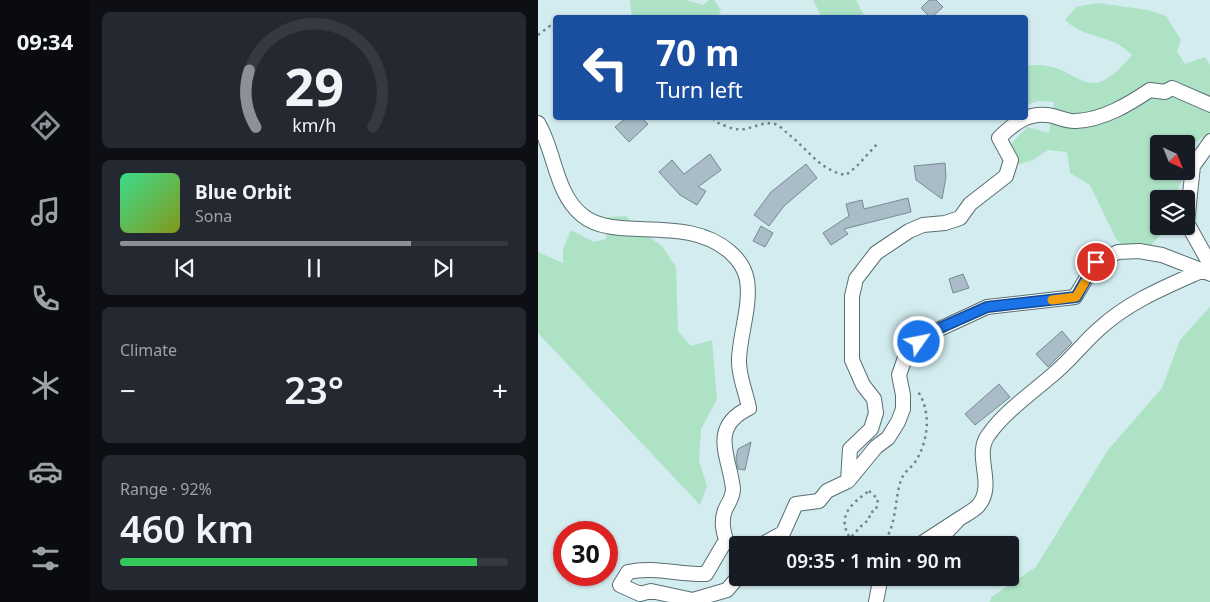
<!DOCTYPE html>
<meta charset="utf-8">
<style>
body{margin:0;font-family:"Noto Sans",sans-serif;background:#242831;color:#f1f3f6;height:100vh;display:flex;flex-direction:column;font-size:19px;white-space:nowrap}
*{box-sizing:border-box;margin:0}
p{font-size:16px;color:#9ea1a6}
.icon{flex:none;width:28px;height:28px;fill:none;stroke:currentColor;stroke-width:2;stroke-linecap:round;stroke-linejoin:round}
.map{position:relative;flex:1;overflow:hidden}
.sheet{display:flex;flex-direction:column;gap:12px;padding:12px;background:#0d0f14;width:448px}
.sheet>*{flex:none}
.hud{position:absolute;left:15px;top:15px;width:475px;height:105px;border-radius:5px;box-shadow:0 1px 4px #0004;background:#1a4fa0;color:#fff;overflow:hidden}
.needle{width:32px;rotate:137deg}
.fabs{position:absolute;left:612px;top:135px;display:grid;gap:10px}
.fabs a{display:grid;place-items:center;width:45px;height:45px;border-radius:5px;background:#171b24;box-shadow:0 1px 4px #0004;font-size:25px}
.speed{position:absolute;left:15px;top:521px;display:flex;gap:10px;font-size:25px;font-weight:700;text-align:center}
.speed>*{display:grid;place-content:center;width:65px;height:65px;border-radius:50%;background:#171b24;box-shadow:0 1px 4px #0004;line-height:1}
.speed .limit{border:8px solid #d22;background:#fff;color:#111}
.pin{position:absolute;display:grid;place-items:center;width:42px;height:42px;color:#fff;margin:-21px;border:2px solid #fff;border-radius:50%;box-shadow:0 1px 5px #0007}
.me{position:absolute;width:55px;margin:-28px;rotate:57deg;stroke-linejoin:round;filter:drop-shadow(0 0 4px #0008)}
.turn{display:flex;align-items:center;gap:18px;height:105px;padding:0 20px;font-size:22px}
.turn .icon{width:65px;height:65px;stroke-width:2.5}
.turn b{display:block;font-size:35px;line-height:42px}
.big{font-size:38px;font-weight:600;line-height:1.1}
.sheet .card{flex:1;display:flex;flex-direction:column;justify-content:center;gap:8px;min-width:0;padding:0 18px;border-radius:8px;background:#242831}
.sheet .dial{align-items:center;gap:0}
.dial svg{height:130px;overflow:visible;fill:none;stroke:#363941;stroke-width:7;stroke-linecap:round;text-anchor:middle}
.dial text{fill:#f1f3f6;stroke:none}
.song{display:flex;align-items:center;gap:15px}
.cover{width:60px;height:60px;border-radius:8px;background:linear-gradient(135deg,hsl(150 70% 55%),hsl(70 70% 35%))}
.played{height:5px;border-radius:2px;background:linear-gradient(90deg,#8c9099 75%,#363941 75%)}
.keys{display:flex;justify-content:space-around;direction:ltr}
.heat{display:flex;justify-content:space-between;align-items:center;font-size:28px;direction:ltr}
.charge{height:8px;border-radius:4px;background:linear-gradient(90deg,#34c759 92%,#363941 0)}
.trip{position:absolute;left:191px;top:536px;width:290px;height:50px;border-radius:5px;background:#171b24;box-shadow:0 1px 4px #0004;font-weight:600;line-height:50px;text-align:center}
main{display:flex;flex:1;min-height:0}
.dock{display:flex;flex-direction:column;width:90px;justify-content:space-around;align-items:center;background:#090b0e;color:#9ea1a6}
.dock .icon{width:35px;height:35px}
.dock .selected{color:#8c9099}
.dock b{font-size:22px;color:#f1f3f6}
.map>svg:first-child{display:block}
.green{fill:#ade2c5}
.building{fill:#a9bcc8;stroke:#778994}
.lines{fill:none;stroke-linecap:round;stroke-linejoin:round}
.street-casing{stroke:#596f73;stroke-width:16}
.path{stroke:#748587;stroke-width:2.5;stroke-dasharray:2.5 4;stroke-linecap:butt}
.street{stroke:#fff;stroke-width:14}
.route-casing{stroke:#114b97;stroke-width:12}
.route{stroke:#1a73e8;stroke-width:9}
.slow{stroke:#f59e0b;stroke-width:9}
</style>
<main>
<nav class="dock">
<b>09:34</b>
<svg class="icon selected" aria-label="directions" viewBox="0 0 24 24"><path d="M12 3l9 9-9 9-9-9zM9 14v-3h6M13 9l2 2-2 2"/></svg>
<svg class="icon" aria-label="music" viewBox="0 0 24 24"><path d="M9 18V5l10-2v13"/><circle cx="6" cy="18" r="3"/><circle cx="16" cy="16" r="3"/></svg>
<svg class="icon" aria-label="phone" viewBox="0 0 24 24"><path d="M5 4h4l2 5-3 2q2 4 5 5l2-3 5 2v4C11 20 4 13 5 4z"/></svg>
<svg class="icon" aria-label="climate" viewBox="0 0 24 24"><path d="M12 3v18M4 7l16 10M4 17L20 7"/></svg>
<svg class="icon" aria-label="car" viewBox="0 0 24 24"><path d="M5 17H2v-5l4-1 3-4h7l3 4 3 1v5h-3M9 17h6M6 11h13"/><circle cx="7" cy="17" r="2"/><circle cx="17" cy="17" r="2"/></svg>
<svg class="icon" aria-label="filters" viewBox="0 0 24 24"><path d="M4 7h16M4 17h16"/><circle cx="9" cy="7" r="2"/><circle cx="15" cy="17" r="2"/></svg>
</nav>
<section class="sheet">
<div class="card dial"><svg viewBox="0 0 100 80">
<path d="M14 69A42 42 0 1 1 86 69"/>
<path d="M14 69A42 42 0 0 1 10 34" stroke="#8c9099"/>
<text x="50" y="56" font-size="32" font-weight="700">29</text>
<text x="50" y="72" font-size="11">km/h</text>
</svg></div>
<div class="card">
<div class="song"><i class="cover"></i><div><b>Blue Orbit</b><p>Sona</p></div></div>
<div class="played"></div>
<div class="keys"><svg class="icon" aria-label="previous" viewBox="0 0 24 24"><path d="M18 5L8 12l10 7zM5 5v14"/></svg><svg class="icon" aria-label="pause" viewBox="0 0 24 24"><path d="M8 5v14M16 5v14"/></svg><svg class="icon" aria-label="next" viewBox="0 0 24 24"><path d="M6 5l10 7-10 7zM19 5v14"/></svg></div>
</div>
<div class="card"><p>Climate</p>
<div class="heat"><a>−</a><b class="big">23°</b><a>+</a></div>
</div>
<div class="card"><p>Range · 92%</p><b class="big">460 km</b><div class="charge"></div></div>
</section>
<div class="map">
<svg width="673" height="602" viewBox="0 0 673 602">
<rect width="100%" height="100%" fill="#d3ecf0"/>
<!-- green -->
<path class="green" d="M92 0H148L165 5 171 0H176L183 10 180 17H94Z
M275 0H318L327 17H284Z
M560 3 610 10 628 16 643 40 639 51 647 64 667 57 672 65V132L649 149V144H621V171H645C646 182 637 188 639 199H621V226H631L613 245 591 252 578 239 552 185 532 173 529 152 510 150 495 160 475 166 467 151 489 127 511 133 516 102 500 101 488 105V66C498 64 508 65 518 68 531 72 547 87 562 82 575 77 585 65 594 55 573 33 550 41 527 20L538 7Z
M88 216 101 230 124 246 138 267 140 331 153 346 174 340 179 399 163 429 161 461 169 486 162 505 0 333V252L25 263V249L33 230 56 242 68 239 70 217Z
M672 307V602H452L453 597 498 567 570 450 624 388 642 340Z"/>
<!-- building -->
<path class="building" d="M391 0H398L405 7 393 18 383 8Z
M88 118H103L110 124 91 142 77 127Z
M172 154 183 170 160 187 168 191 159 205 142 195 121 172 134 160 146 174Z
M407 163 408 177 404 199 378 180 376 166Z
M268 164 279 178 246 206 231 226 216 215 233 192Z
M370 198 373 212 306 229 310 234 293 245 285 233 311 216 308 204 324 200 326 209Z
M223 226 235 233 227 247 215 241Z
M425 274 431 288 415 293 411 279Z
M524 331 534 343 510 367 498 354Z
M461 384 472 397 437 425 427 414Z
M213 442 207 470 200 469 198 458 200 449Z"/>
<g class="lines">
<!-- street casing -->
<g class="street-casing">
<path id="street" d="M673 105 634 88 627 92 612 90C591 104 565 120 538 121 531 122 522 118 515 116 492 111 477 122 461 138L473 160 468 176 432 204 422 218 407 223 385 225 371 231 338 253 318 279 314 296V360L325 385 336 399 338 413 333 429 312 449 310 481 338 447 350 438 360 422 365 409V395L361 375 369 352 393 333 449 307 537 297 558 262 580 252 601 251 624 255 673 274
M0 123C17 151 17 193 44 215 77 243 147 213 192 252 200 259 207 269 209 280 213 305 202 334 201 359 200 375 208 392 211 408 170 428 192 457 195 489 195 498 190 503 187 510 183 521 185 530 188 540L168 574C141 575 117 566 90 572L82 585 102 594 113 591 155 600 189 590 200 577
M673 141 655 166 649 223 673 266
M421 519C427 515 435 511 440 506 459 484 434 455 451 434 467 412 491 395 512 377 530 363 544 344 561 329 590 302 627 287 663 271
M223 545 245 533 258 504 281 501 289 491 310 481
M381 545 421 519 402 539
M338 602 342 581 345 578"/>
</g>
<!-- path -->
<path class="path" d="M0 35 12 26 18 32
M175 118C178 123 182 124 188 126 209 136 219 120 237 124 241 125 246 130 249 133 269 148 282 171 308 175L319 166 341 142
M331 491 340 499 338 510 332 513 331 520C323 524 319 532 312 538 298 516 314 503 331 491Z
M343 545C359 529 356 501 363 480 366 471 375 467 379 459 391 438 393 410 379 390
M302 583 308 578"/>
<!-- street -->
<use href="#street" class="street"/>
</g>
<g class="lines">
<!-- route casing -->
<g class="route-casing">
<path id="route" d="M381 342 393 332 449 307 538 297 558 262"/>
</g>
<!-- route -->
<use href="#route" class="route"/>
<!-- slow -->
<path class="slow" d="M514 300 538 297 547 282"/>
</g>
</svg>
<div class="fabs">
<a><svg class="needle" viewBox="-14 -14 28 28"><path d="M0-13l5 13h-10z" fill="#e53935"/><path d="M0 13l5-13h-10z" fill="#9ea1a6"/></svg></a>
<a><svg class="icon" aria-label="layers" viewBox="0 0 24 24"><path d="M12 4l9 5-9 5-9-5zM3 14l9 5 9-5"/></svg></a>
</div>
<div class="speed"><div class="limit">30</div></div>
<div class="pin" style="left:558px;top:262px;background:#d93025"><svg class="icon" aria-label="arrive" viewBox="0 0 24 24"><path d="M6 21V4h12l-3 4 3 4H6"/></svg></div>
<svg class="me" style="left:381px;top:342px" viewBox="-20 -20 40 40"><circle r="17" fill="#1a73e8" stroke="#fff" stroke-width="3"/><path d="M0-11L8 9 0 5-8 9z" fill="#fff"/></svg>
<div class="trip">09:35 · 1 min · 90 m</div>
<div class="hud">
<div class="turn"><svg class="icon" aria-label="left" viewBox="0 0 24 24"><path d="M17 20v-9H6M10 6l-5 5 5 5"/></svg><div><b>70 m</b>Turn left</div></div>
</div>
</div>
</main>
